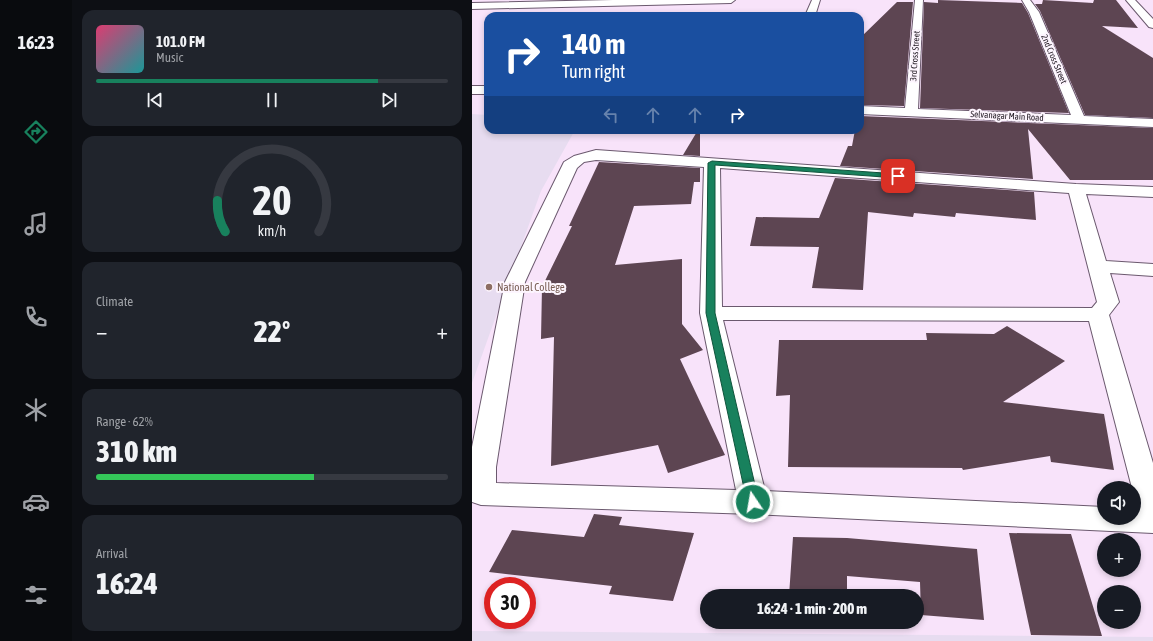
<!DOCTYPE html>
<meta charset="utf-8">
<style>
body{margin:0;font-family:"Asap Condensed",sans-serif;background:#20242c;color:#f1f3f6;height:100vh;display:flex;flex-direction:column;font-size:15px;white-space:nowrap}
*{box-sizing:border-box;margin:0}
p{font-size:13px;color:#9ea1a6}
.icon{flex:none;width:22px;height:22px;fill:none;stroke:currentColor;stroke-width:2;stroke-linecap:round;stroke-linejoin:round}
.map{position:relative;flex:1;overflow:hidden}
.drawer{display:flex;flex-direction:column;gap:10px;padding:10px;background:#0d0f14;width:400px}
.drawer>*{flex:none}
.top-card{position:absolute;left:12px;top:12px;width:380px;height:122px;border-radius:12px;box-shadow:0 2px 6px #0003;background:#1a4fa0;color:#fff;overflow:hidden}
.buttons{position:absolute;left:625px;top:481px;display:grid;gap:8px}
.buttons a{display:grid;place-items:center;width:44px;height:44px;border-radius:50%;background:#171b24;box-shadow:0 2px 6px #0003;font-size:20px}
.speed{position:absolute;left:12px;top:577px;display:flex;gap:8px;font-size:20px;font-weight:700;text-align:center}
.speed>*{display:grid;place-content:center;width:52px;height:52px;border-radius:50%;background:#171b24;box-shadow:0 2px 6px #0003;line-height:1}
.speed .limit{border:6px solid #d22;background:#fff;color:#111}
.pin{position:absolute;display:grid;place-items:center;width:34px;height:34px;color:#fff;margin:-17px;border-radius:8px;box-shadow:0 2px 6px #0006}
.me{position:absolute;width:44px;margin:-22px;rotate:348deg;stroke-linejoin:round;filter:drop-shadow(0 0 3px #0008)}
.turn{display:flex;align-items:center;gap:14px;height:84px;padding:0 12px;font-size:18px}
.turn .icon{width:52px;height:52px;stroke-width:2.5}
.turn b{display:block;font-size:28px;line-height:34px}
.lanes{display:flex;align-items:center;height:38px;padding:0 12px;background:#0003;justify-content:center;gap:20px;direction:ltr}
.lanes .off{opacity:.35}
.big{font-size:30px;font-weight:800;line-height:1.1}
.drawer .tile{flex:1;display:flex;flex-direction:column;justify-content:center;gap:6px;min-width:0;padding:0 14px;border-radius:12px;background:#20242c}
.drawer .dial{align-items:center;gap:0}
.dial svg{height:104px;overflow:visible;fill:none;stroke:#363941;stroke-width:7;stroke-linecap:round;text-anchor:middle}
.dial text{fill:#f1f3f6;stroke:none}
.song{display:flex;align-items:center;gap:12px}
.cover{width:48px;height:48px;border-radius:6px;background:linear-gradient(135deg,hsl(340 70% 55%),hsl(180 70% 35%))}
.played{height:4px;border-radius:2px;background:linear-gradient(90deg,#18815d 80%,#363941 80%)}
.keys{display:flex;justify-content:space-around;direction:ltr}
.heat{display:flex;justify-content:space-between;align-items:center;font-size:22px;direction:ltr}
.charge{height:6px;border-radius:3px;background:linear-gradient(90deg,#34c759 62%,#363941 0)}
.trip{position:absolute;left:228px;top:589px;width:224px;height:40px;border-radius:20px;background:#171b24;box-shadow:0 2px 6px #0003;font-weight:800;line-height:40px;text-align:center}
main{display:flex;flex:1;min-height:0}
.dock{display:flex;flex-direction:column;width:72px;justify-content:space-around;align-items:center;background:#090b0e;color:#9ea1a6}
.dock .icon{width:28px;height:28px}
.dock .on{color:#18815d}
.dock b{font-size:18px;color:#f1f3f6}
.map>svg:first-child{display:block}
.education{fill:#e7dcf0}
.building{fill:#5d4552}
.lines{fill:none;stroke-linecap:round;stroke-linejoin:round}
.street-casing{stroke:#6b596e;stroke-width:2}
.street{fill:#fff;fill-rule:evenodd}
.route{fill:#18815d;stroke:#10543c}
.education-dot{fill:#8d6e63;stroke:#fdf5fe;stroke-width:1.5}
.labels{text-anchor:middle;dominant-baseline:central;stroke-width:4;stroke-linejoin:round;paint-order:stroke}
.far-street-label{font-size:9px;fill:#211a22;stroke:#fdf5fe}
.education-label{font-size:11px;fill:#785e54;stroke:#fdf5fe;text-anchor:start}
</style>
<main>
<nav class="dock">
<b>16:23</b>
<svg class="icon on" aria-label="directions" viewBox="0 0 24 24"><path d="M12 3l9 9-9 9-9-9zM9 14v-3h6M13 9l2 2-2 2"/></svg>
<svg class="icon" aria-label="music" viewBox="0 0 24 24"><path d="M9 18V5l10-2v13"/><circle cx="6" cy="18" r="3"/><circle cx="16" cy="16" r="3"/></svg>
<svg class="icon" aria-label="phone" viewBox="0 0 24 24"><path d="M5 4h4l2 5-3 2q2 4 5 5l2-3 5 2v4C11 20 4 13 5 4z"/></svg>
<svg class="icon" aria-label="climate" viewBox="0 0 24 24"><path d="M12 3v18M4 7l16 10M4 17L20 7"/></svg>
<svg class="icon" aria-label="car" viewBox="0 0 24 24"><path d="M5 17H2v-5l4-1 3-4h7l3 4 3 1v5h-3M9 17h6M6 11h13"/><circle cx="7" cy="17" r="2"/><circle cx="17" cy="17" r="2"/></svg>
<svg class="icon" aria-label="filters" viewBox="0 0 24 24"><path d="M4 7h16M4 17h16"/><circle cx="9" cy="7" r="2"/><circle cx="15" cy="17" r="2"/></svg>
</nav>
<section class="drawer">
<div class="tile">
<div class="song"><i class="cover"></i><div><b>101.0 FM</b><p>Music</p></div></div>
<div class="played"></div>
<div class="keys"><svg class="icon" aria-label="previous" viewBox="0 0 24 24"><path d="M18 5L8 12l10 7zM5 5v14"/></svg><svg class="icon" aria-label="pause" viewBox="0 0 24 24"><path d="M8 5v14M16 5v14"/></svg><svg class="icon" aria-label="next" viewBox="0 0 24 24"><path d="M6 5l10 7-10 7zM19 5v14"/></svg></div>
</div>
<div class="tile dial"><svg viewBox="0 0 100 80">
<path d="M14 69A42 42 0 1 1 86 69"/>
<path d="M14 69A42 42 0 0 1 8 45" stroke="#18815d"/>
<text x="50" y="56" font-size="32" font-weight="700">20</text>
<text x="50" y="72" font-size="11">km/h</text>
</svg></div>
<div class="tile"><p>Climate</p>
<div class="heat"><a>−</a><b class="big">22°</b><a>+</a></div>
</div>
<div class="tile"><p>Range · 62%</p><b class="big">310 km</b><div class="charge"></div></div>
<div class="tile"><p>Arrival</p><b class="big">16:24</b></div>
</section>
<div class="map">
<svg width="681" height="641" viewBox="0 0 681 641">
<rect width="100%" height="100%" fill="#f8e3fa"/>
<!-- education -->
<path class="education" d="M0 114 16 115V130H103L69 191 0 383Z
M0 631 681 637V641H0Z"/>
<!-- building -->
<path class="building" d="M466 0 550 3 556 13 597 113 448 108 452 2 466 3Z
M571 0 621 3 622 0H644L666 28 630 26 681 58V118L613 115 568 11 563 4H570Z
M425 2H441L432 106 388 105V38Z
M388 116 681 128V180H598L556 129 561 179 368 166 376 146H380L383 130H388Z
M226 130H228V156L211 155Z
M127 162 228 168V182H222L219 204 162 206 143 265 210 259V324L231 350 208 359 253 455 196 473 186 445 79 466 82 337 69 339 70 287 100 226H97Z
M363 178 562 192 564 220 484 213 483 217 442 213 441 217 396 212 391 290 340 288 347 247 278 246 284 217 347 218Z
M535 326 593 361 531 402 632 414 642 470 579 462 578 456 491 470 490 468 316 467 318 395 304 396 307 340H455L454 333 522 334Z
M122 514 150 517 147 525 222 533 201 601 137 594 140 586 17 572 40 530 112 537Z
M537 533 599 534 630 636 559 635Z
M321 537 375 538 505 549 512 620 449 615 448 582 375 576V596H317Z"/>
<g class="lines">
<!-- street casing -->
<g class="street-casing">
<path id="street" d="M141 0H263L259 3 0 9V3Z
M340 0H348L343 16H333Z
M443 0H451L446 109 599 115 557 12 550 0H558L567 12 612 116 681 119V127L388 114V106L433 108Z
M654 0H663L681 19V28L677 27Z
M0 86H16V94H0Z
M124 150 604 184 681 187V197L614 194 634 261 681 264V276L638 273 647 302 637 315 681 463V533L281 514 9 505 0 502V447L33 282 92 162 102 156ZM124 160 232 167 228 313 264 490 24 483V467L53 282 105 168 112 162ZM248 168 597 193 625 302 620 308 250 307ZM251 320 617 321 660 488H662V497L665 508H662V518H632V507L293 491Z"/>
</g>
<!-- street -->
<use href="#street" class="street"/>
</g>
<!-- route -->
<path class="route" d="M240 161 426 174 430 176 426 178 243 165V313L287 502 285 506 281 507 277 506 275 502 234 313 236 163Z"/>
<!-- markers -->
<circle class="education-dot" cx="17" cy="287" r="4"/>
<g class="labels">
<!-- far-street labels -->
<g class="far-street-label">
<text transform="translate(443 56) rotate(-86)">3rd Cross Street</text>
<text transform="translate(582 59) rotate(67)">2nd Cross Street</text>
<text transform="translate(535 116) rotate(3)">Selvanagar Main Road</text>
</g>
<!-- education labels -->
<g class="education-label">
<text x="25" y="287">National College</text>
</g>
</g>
</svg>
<div class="buttons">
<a><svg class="icon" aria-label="sound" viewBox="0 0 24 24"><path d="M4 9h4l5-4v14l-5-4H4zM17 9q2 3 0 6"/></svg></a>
<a>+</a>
<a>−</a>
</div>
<div class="speed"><div class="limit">30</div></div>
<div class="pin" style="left:426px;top:176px;background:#d93025"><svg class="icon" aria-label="arrive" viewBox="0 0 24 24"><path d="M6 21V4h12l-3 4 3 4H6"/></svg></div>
<svg class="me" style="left:281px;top:502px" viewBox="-20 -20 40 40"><circle r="17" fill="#18815d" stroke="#fff" stroke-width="3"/><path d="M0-11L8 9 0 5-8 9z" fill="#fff"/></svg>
<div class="trip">16:24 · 1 min · 200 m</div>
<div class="top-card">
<div class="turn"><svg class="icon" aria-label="right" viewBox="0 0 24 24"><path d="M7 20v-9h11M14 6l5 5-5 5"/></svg><div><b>140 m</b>Turn right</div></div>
<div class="lanes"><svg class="icon off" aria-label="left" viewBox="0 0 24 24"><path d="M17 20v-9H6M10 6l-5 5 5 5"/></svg><svg class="icon off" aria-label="ahead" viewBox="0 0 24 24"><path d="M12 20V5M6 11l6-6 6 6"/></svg><svg class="icon off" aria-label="ahead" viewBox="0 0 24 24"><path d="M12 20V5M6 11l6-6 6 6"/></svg><svg class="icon" aria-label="right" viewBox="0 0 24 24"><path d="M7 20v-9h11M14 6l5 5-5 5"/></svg></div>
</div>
</div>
</main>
